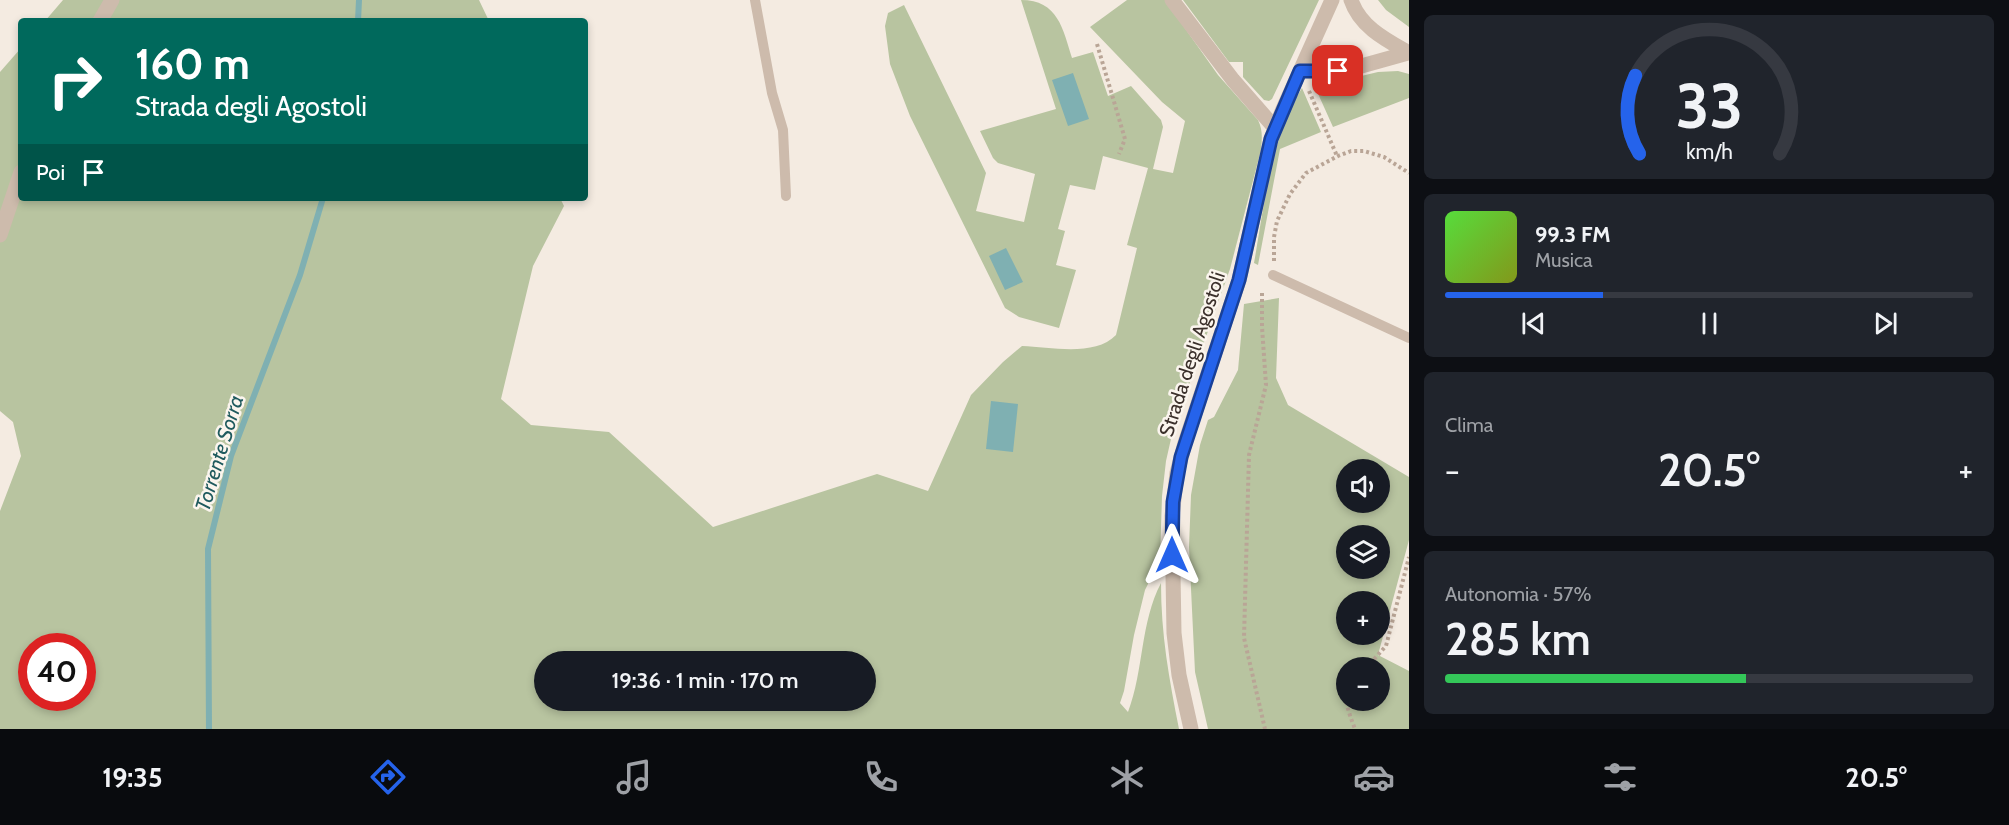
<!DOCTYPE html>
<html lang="it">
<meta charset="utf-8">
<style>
body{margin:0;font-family:Cabin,sans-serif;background:#20242c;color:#f1f3f6;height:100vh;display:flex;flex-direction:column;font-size:22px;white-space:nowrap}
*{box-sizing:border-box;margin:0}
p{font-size:20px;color:#9ea1a6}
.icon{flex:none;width:33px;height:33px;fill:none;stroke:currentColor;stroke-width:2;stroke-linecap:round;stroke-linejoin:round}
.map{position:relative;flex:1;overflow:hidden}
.details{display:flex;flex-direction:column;gap:15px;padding:15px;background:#0d0f14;width:600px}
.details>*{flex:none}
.top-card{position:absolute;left:18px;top:18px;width:570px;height:183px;border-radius:6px;box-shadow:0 3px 9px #0003;background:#00695c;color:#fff;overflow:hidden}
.buttons{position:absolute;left:1336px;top:459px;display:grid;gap:12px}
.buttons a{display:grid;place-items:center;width:54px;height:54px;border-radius:50%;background:#171b24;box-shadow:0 3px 9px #0003;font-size:30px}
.speed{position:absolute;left:18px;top:633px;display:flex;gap:12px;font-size:30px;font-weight:700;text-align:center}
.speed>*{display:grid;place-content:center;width:78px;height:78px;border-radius:50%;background:#171b24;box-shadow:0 3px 9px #0003;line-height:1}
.speed .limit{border:9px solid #d22;background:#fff;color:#111}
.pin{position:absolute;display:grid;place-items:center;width:51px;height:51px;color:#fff;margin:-26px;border-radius:12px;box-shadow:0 3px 9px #0006}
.me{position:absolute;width:66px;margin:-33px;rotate:0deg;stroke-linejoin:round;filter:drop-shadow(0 0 4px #0008)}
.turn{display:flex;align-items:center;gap:21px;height:126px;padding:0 18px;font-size:27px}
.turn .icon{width:78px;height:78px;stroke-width:2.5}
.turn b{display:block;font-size:42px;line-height:51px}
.then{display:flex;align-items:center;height:57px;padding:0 18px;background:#0003;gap:12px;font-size:22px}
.big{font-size:45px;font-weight:600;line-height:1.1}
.details .card{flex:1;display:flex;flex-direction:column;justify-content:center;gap:9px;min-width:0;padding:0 21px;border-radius:9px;background:#20242c}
.details .dial{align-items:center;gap:0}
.dial svg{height:156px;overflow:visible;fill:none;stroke:#363941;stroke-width:7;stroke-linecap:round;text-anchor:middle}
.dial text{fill:#f1f3f6;stroke:none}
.song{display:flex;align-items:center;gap:18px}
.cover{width:72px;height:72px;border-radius:9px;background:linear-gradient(135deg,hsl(110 70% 55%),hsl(70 70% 35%))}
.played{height:6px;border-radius:3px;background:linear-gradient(90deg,#2563eb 30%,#363941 30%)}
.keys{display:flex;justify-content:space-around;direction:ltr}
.heat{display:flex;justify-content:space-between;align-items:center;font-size:33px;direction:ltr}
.charge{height:9px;border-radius:4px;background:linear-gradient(90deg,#34c759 57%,#363941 0)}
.trip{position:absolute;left:534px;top:651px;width:342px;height:60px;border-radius:30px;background:#171b24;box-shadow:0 3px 9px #0003;font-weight:600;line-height:60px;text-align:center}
.menu{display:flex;height:96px;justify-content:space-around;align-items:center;background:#090b0e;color:#9ea1a6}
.menu .icon{width:42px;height:42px}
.menu .selected{color:#2563eb}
.menu b{font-size:27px;color:#f1f3f6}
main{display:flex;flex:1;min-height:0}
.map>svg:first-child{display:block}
.green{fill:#b8c4a0;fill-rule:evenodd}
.water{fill:#7fb0b2}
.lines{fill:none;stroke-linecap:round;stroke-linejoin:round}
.stream{stroke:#7fb0b2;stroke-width:6}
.path{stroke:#b9a596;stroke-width:4;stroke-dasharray:3 3;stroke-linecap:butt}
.service{stroke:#cdbbac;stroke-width:10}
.tertiary{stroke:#cdbbac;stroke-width:15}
.route-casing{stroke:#184099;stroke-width:15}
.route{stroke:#2563eb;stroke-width:10}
.labels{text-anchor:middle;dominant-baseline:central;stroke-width:5;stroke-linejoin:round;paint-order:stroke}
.street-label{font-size:20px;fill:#3b302b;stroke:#fbf5ee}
.water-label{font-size:21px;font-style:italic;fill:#1f5a5e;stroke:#fbf5ee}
</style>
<main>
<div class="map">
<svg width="1409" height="729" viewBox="0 0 1409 729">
<rect width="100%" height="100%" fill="#f4ebe1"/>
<!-- green -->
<path class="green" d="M63 0H479L489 21H45Z
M1021 0C1058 0 1063 29 1072 58L1093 52 1108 96 1131 86 1161 120 1163 127 1153 169 1173 173 1185 121 1162 102 1090 27 1127 0H1165L1218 75 1258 120C1263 130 1262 139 1261 150L1230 269 1173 430 1166 461 1162 496 1160 560 1145 590 1134 635 1124 691 1120 703 1128 712C1144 670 1140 623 1161 583 1161 635 1169 678 1179 729H0V511L21 456 13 422 0 411V72L21 48V198H560L564 206 533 266 501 399 531 425 609 432 713 527 877 474 928 491 971 395 1003 362 1022 346C1051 347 1095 357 1116 335L1137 248 1127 245 1148 168 1103 156 1095 190 1070 185 1058 229 1065 231 1056 265 1076 270 1059 328 1019 317 1005 308 910 116 890 64 885 26 888 13 904 5 986 173 976 211 1024 222 1035 174 998 163 993 158 980 131 1056 109ZM32 646H82V698H32ZM544 662H866V700H544Z
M1183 0H1319L1272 99 1269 101 1264 100 1243 77V62H1229Z
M1378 0H1409V27L1386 10Z
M1398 71 1409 74V98L1333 127 1315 87 1378 72Z
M1302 88 1321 132 1280 149 1258 265 1254 263C1264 208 1271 135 1302 88Z
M1279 298 1276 378 1288 405 1409 477V540L1378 655 1409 671V729H1208L1195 672 1189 547 1191 495 1200 445 1208 420 1214 417 1238 370 1244 304ZM1347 470H1380V502H1347ZM1347 536H1380V568H1347ZM1347 602H1380V634H1347ZM1347 668H1380V700H1347Z"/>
<!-- water -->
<path class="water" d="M1073 73 1089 119 1068 126 1052 80Z
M1006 248 1023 282 1005 290 989 256Z
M991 401 1018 404 1013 452 986 449Z"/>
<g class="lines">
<!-- stream -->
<path class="stream" d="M358 21 359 0
M209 729 208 549 231 456 300 275 323 198"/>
<!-- path -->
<path class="path" d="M1097 44 1125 139 1119 154
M1309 91 1337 156
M1274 261V237L1277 221 1290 194 1306 173 1338 156 1351 151H1364L1384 157 1409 173
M1262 293V327L1266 385 1249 455 1244 638 1265 729
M1366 668 1386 646 1409 557
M1347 678C1343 697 1348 711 1355 729"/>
<!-- service -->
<path class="service" d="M755 0 772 93 783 130 786 196
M1273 275 1409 338"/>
<!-- tertiary -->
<path class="tertiary" d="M1172 0 1233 80 1275 128
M1351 0C1360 27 1386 40 1409 53
M100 21 112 0
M1300 71 1347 70 1408 53
M0 235 21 172
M1191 729 1179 675 1174 633 1172 516 1177 473 1185 443 1239 280 1271 139 1283 109 1332 0"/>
</g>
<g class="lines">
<!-- route casing -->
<g class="route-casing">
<path id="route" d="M1172 555 1173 502 1181 457 1239 280 1271 139 1300 71H1338"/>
</g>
<!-- route -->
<use href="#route" class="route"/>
</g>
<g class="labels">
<!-- street labels -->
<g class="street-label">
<text transform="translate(1192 354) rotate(-72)">Strada degli Agostoli</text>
</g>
<!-- water labels -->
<g class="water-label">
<text transform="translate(219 453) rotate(-73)">Torrente Sorra</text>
</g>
</g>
</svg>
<div class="buttons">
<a><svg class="icon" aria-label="sound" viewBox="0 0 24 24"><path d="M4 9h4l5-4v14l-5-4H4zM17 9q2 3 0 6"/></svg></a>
<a><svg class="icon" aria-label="layers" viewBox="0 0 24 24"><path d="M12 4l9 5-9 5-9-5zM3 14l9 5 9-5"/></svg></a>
<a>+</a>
<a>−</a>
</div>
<div class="speed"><div class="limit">40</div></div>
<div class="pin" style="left:1338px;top:71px;background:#d93025"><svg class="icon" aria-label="arrive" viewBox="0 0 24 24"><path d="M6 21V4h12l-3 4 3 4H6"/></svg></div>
<svg class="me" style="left:1172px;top:555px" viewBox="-20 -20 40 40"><path d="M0-17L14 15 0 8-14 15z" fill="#2563eb" stroke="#fff" stroke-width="4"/></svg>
<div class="trip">19:36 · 1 min · 170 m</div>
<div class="top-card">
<div class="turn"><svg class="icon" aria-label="right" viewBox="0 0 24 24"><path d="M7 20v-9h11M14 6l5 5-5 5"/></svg><div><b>160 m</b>Strada degli Agostoli</div></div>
<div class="then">Poi<svg class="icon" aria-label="arrive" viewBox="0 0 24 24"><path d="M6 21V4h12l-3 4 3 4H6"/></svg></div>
</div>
</div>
<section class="details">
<div class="card dial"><svg viewBox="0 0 100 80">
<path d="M14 69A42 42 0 1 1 86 69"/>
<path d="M14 69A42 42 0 0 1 12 29" stroke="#2563eb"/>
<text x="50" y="56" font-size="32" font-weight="700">33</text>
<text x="50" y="72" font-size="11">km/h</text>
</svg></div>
<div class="card">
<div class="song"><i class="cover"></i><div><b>99.3 FM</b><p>Musica</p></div></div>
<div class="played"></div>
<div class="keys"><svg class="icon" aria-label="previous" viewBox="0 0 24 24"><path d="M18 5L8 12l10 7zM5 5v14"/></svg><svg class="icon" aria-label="pause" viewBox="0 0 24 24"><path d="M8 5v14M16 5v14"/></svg><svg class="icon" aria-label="next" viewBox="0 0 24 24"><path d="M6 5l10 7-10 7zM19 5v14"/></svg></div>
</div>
<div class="card"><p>Clima</p>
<div class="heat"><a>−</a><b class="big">20.5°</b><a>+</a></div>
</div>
<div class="card"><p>Autonomia · 57%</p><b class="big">285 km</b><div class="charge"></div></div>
</section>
</main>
<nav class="menu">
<b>19:35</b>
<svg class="icon selected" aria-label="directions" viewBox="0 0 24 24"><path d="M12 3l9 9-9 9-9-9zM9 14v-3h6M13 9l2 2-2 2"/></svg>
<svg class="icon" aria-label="music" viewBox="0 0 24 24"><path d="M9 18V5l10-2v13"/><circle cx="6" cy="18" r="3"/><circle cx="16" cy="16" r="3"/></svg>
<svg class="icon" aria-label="phone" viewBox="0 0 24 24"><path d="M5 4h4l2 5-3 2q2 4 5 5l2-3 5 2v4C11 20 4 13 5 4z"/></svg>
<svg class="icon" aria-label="climate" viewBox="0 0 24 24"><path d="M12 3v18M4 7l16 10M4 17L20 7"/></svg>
<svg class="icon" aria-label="car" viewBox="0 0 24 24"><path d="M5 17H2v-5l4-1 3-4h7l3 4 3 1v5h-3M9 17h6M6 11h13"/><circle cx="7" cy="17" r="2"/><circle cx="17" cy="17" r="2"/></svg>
<svg class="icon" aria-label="filters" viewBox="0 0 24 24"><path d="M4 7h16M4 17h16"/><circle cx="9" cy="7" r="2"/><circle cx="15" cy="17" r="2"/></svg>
<b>20.5°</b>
</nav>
